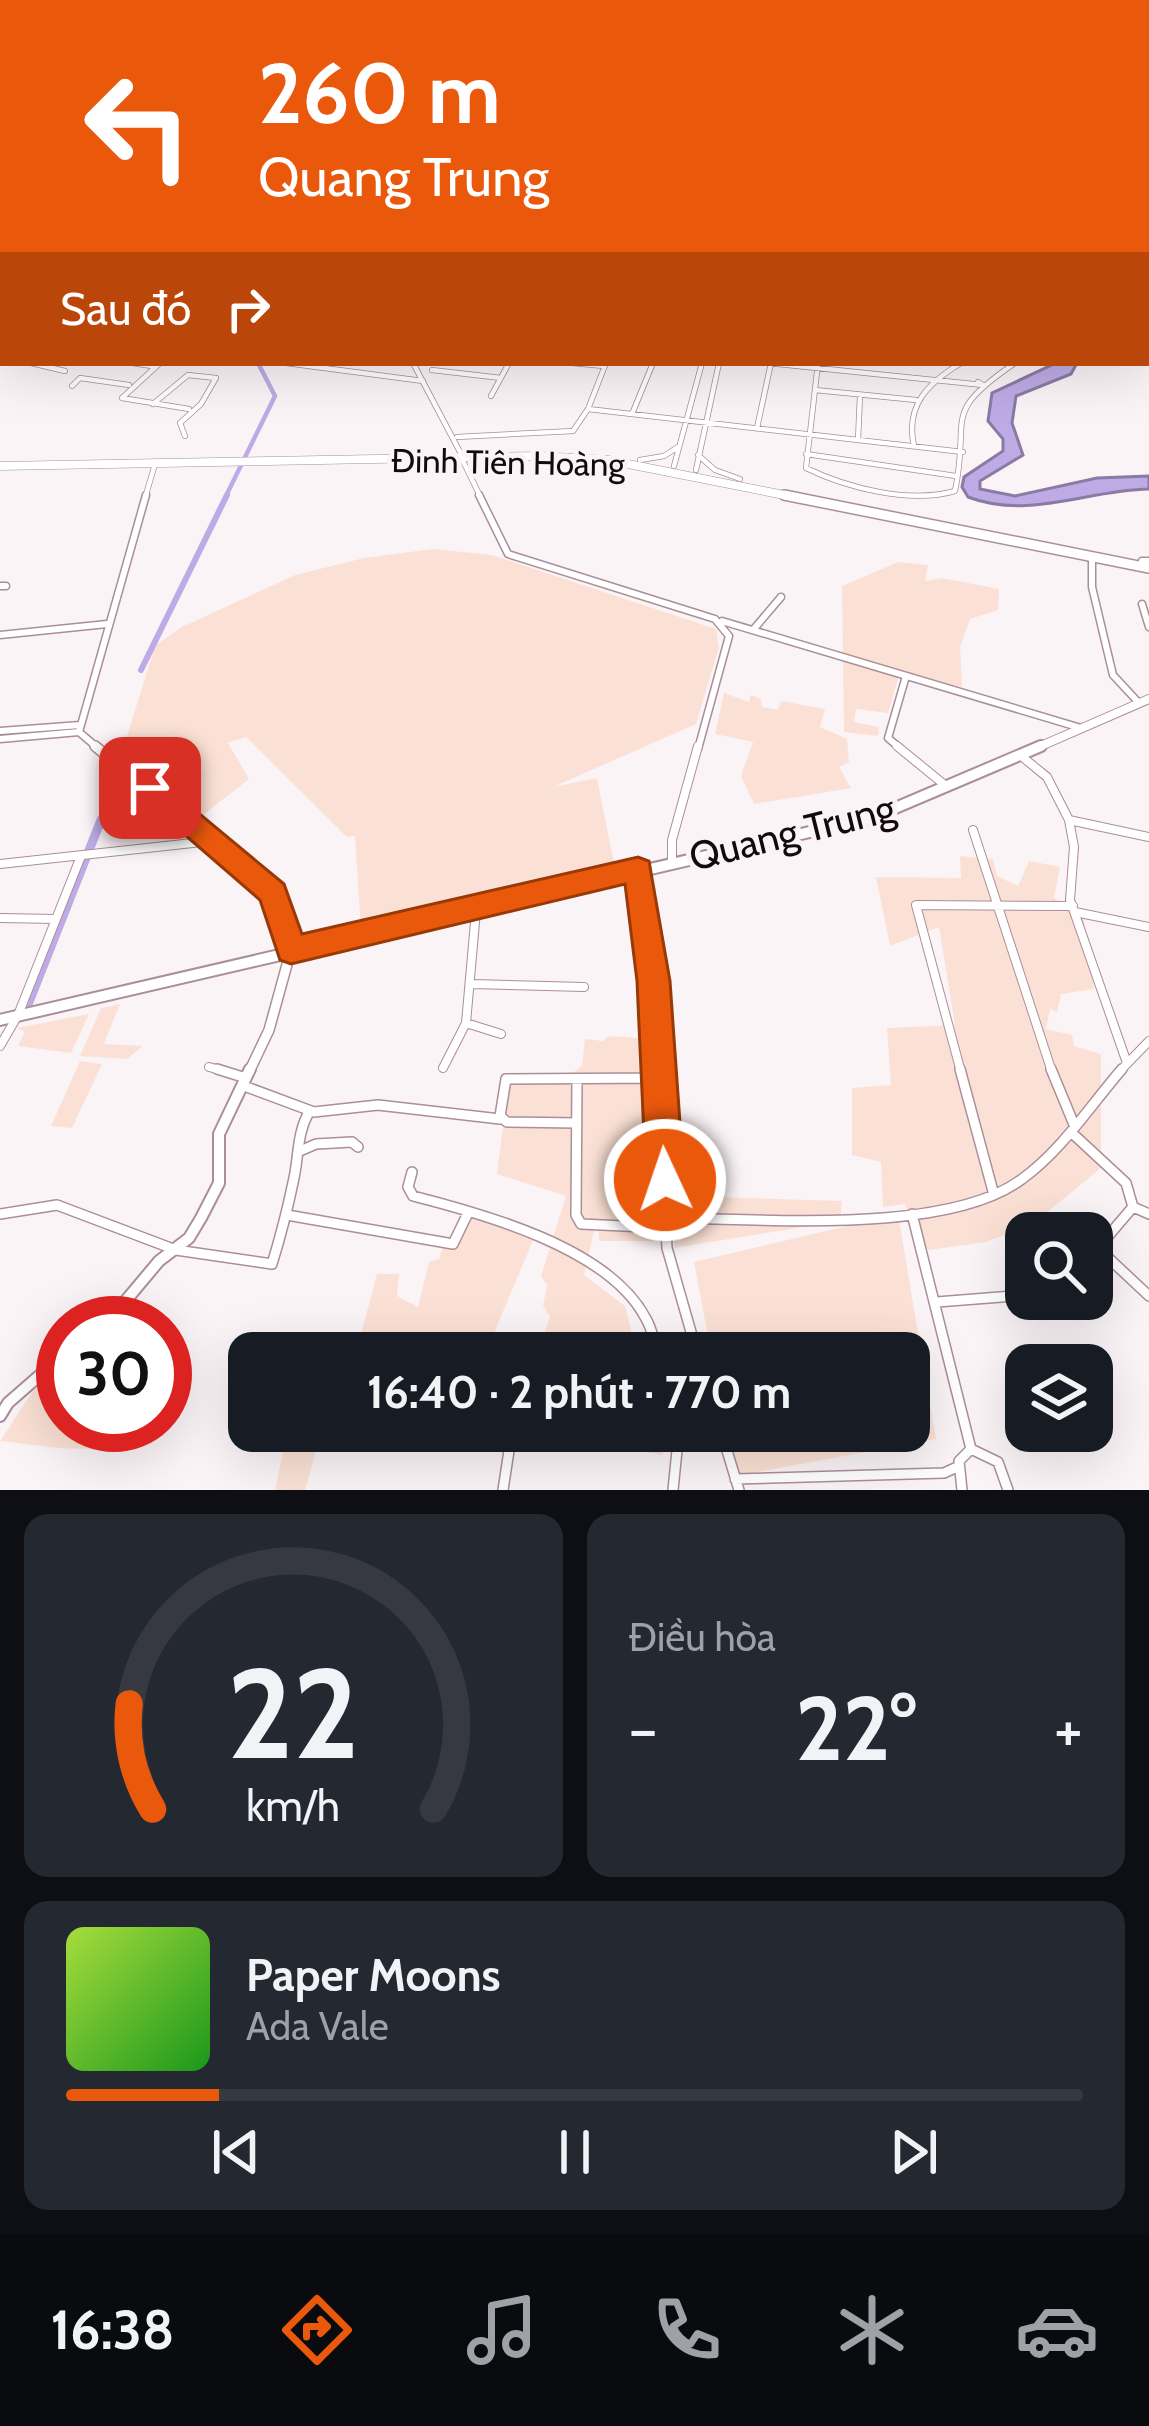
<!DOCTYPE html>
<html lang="vi">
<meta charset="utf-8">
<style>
body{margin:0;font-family:Cabin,sans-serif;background:#242831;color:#f1f3f6;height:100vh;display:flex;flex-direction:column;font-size:45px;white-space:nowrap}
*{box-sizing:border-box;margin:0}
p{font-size:39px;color:#9ea1a6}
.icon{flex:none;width:66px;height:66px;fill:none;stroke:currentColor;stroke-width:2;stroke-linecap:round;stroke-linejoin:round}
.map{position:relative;height:1490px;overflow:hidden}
.sheet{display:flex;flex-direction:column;gap:24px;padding:24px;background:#0d0f14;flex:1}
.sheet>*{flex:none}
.top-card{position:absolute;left:0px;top:0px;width:1149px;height:366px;box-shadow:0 12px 48px #0002;background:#ea580c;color:#fff;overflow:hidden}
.fabs{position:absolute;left:1005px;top:1212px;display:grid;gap:24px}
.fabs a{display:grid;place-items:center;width:108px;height:108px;border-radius:24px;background:#171b24;box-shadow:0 12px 48px #0002;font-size:60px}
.speed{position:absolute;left:36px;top:1296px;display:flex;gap:24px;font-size:60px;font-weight:700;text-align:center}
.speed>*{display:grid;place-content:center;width:156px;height:156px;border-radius:50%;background:#171b24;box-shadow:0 12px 48px #0002;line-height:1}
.speed .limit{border:18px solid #d22;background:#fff;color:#111}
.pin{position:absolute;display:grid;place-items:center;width:102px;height:102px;color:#fff;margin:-51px;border-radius:24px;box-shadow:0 6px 18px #0006}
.me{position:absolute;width:132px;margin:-66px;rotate:357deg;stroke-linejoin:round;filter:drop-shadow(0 0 9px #0008)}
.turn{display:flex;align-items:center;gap:42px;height:252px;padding:0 60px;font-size:54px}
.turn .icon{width:156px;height:156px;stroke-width:2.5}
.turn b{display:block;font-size:84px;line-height:102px}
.then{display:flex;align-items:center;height:114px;padding:0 60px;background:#0003;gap:24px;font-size:45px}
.big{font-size:90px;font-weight:800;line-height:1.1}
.sheet .card{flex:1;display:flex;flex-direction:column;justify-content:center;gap:18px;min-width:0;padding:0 42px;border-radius:24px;background:#242831}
.sheet .dial{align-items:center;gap:0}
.dial svg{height:312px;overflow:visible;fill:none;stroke:#363941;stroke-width:7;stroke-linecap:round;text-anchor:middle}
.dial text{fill:#f1f3f6;stroke:none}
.song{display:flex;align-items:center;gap:36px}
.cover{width:144px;height:144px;border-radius:18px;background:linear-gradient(135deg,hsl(80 70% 55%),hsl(120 70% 35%))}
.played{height:12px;border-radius:6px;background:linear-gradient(90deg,#ea580c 15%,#363941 15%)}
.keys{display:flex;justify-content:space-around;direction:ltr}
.heat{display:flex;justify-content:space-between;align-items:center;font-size:66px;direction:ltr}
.sheet .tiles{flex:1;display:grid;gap:24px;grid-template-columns:1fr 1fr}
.card:last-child{grid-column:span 2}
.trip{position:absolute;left:228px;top:1332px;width:702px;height:120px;border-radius:24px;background:#171b24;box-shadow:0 12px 48px #0002;font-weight:800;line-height:120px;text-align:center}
.menu{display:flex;height:192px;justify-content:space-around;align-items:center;background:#090b0e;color:#9ea1a6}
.menu .icon{width:84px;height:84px}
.menu .on{color:#ea580c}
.menu b{font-size:54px;color:#f1f3f6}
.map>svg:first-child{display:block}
.green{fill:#fbe1d5}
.water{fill:#beabe5;stroke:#8b7ba4;stroke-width:3}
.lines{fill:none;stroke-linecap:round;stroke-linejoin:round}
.canal-far2{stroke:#beabe5;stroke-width:4.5}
.canal-far1{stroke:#beabe5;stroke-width:6}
.canal{stroke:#beabe5;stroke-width:9}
.minor-far3-casing{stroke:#ab8e99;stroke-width:6}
.minor-far2-casing{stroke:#ab8e99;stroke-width:9}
.minor-far1-casing{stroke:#ab8e99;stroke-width:10}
.minor-casing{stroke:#ab8e99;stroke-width:12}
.tertiary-far3-casing{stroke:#ab8e99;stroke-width:6}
.tertiary-far2-casing{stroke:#ab8e99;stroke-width:9}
.tertiary-far1-casing{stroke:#ab8e99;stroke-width:12}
.tertiary-casing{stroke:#ab8e99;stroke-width:14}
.primary-far1-casing{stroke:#ab8e99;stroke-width:10}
.primary-casing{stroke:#ab8e99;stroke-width:14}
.trunk-far1-casing{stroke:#ab8e99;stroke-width:9}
.trunk-casing{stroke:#ab8e99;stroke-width:12}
.minor-far3{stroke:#fff;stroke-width:4.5}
.minor-far2{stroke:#fff;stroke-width:6}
.minor-far1{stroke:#fff;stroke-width:8}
.minor{stroke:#fff;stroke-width:9}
.tertiary-far3{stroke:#fff;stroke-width:4.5}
.tertiary-far2{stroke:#fff;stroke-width:6}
.tertiary-far1{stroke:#fff;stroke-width:9}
.tertiary{stroke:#fff;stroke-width:10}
.primary-far1{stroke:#fff;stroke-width:8}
.primary{stroke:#fff;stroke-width:10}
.trunk-far1{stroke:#fff;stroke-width:8}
.trunk{stroke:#fff;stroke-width:9}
.route{fill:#ea580c;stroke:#983908;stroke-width:3}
.labels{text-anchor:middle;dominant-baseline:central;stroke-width:10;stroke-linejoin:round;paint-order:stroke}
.far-street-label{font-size:33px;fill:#140a0e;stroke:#fbf4f7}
.street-label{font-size:39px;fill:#140a0e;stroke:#fbf4f7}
</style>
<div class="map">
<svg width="1149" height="1490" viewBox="0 0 1149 1490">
<rect width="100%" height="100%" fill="#fbf4f7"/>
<!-- green -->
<path class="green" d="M433 549 492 555 716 629 719 647 696 724 553 787 597 778 616 874 361 930 355 836 347 837 246 737 228 743 249 779 190 825 119 762 155 646 180 628 295 575 364 558Z
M898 562 928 565 925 581 942 578 999 589 998 610 970 619 960 647 962 687 899 675 888 713 856 709 854 722 879 727 878 736 844 732 842 586Z
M724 693 749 702 751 695 761 699 762 707 778 710 781 701 825 709 820 727 847 739 849 762 839 767 851 788 754 804 741 776 753 742 715 734Z
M960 856 993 859 997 876 1018 886 1029 861 1060 867 1054 898 1084 919 1094 989 1061 994 1057 1012 1050 1009 1046 1029 1072 1035 1074 1046 1101 1054V1168L1033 1224 986 1242 929 1250 912 1232 905 1204 883 1207 881 1162 852 1155V1088L891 1085 887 1028 955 1025 939 927 890 946 876 877 961 878Z
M120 1004 104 1044 143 1046 127 1059 80 1056 101 1008Z
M89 1014 71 1053 18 1046 25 1032 17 1028Z
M609 1036 666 1040 670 1053 656 1241H599V1232L594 1231 584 1275 625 1306 637 1353H537L550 1317 543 1305 547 1285 541 1276 566 1196 497 1174 509 1080 574 1072 582 1066 585 1039 603 1041Z
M80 1061 102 1064 72 1128 51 1126Z
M680 1196 842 1201 840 1221 674 1248Z
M469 1214 534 1238 494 1333 516 1353H356L377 1274H399L397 1296 418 1307 429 1262 439 1259 444 1245Z
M898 1214 936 1439 736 1476 727 1431H909V1353H711L694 1262Z
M63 1369V1425H138C115 1464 40 1444 0 1441L33 1391Z
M287 1431H322L305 1490H275Z
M526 1431H657L663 1455Z"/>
<!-- water -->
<path class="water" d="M1056 363H1077L1071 374 1016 396 1012 423 1023 455 980 481V489L1015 496 1097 478 1149 476V489C1087 490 1028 520 968 497L962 487 964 477 1003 451V439L988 421 992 393Z"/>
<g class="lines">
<!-- canal-far2 -->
<path class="canal-far2" d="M225 498 275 396 258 363"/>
<!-- canal-far1 -->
<path class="canal-far1" d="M141 670 227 495"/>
<!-- canal -->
<path class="canal" d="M29 1002 101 820"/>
<!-- minor-far3 casing -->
<g class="minor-far3-casing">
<path id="minor-far3" d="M1148 358 1149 351
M31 363 65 371
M132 363 152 366
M160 363 122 398 189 409
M286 363 423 381
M572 363 604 366
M768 363 983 385 978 382
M818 363 806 468C847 488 910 504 955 491 971 415 939 415 1015 363
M432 370 501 378
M72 386 80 378 129 385
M815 390 916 400
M491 396 509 363
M153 404 188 375 216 378 201 404 180 423 185 436
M588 409 963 452
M632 414 653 363
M757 428 771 363
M457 437 573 431 588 409 606 363
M858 440 860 395
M914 446C905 405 928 383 961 363
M806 454 956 476
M698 455 715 470 740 479
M461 457 481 498
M640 460 664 456 678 447
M674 466 702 363
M696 470 719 363"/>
</g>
<!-- minor-far2 casing -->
<g class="minor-far2-casing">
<path id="minor-far2" d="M479 495 508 554 715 619 729 636 698 749
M1092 558V587L1113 675 1139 703
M1142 561H1149
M0 586H6
M1142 604 1149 627
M722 621 1081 728
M753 630 781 597
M0 635 107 624
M901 749 888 738 906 676"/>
</g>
<!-- minor-far1 casing -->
<g class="minor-far1-casing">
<path id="minor-far1" d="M897 746 946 786
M1020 755 1047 777 1069 820 1074 847 1070 900 1127 1063
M1069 820 1149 837
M973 830 1052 1072
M672 862V840L698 746
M0 864 211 841
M639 873 653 981 658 1072
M1075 912 1149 927
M0 918 56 919
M472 984 584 987
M466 1023 501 1034
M0 1046 18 1015 81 856
M209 1067 227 1072
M443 1068 466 1023 476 911
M961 1072 916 905 1073 906
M1119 1072 1149 1041"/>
</g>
<!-- minor casing -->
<g class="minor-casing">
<path id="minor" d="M217 1069 246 1078
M658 1069 667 1248 697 1353
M960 1069 994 1195
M1051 1069 1075 1127
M577 1080 576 1215 581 1224 666 1228
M244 1086 314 1112 378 1105 500 1119
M577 1123 507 1122 500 1116 506 1079 658 1078
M1072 1133 1126 1183 1133 1207
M300 1151 316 1144 352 1142 358 1147
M412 1172 408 1187 413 1196C484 1214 608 1248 645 1317 652 1328 654 1341 658 1353
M1133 1207 1149 1214
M0 1214 57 1205 176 1250 272 1264C281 1235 288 1207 294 1178 299 1154 297 1133 309 1112
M912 1214 971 1449
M287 1215 453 1244 467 1215
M667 1218C760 1218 947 1236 1022 1179 1062 1150 1090 1106 1122 1069
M1100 1250 1149 1296
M1092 1255 1132 1208
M937 1302 1026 1295
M721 1431 739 1490
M735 1479 944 1473 957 1467
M503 1490 512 1431
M673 1490 679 1431
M962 1490 959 1461 971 1449 998 1462 1008 1490"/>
</g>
<!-- tertiary-far3 casing -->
<g class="tertiary-far3-casing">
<path id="tertiary-far3" d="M413 363 460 452
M145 498 155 464"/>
</g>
<!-- tertiary-far2 casing -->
<g class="tertiary-far2-casing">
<path id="tertiary-far2" d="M0 731 80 725
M0 739 79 732
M99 749 79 732 146 495"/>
</g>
<!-- tertiary-far1 casing -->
<g class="tertiary-far1-casing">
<path id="tertiary-far1" d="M95 746 273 893 291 950 269 1030 249 1072"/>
</g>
<!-- tertiary casing -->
<g class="tertiary-casing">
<path id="tertiary" d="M107 1323 159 1261 189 1238 201 1218 219 1183V1134L250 1069
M0 1416 8 1403 63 1355"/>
</g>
<!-- primary-far1 casing -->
<g class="primary-far1-casing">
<path id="primary-far1" d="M1034 749 1149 699"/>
</g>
<!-- primary casing -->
<g class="primary-casing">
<path id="primary" d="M0 1020 874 817 1041 746"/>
</g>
<!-- trunk-far1 casing -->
<g class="trunk-far1-casing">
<path id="trunk-far1" d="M0 466 540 456 608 460 799 498"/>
</g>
<!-- trunk casing -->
<g class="trunk-casing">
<path id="trunk" d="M784 495 1149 568"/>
</g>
<!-- minor-far3 -->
<use href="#minor-far3" class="minor-far3"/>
<!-- minor-far2 -->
<use href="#minor-far2" class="minor-far2"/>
<!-- minor-far1 -->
<use href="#minor-far1" class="minor-far1"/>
<!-- minor -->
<use href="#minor" class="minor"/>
<!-- tertiary-far3 -->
<use href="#tertiary-far3" class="tertiary-far3"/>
<!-- tertiary-far2 -->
<use href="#tertiary-far2" class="tertiary-far2"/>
<!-- tertiary-far1 -->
<use href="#tertiary-far1" class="tertiary-far1"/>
<!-- tertiary -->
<use href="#tertiary" class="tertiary"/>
<!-- primary-far1 -->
<use href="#primary-far1" class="primary-far1"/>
<!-- primary -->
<use href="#primary" class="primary"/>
<!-- trunk-far1 -->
<use href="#trunk-far1" class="trunk-far1"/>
<!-- trunk -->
<use href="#trunk" class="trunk"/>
</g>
<!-- sky -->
<linearGradient id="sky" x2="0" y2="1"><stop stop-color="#97b0e7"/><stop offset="0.42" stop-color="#fdfafb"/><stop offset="1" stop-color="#fdfafb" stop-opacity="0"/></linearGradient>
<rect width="1149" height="362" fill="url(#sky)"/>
<!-- route -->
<path class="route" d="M150 778 160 781 284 884 302 934 638 857 649 861 670 981 684 1180 679 1193 665 1199 652 1193 646 1180 637 981 625 884 291 964 280 960 260 900 140 796 136 788 140 781Z"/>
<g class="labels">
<!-- far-street labels -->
<g class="far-street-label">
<text transform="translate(508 462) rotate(1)">Đinh Tiên Hoàng</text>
</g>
<!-- street labels -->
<g class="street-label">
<text transform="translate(792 832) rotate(-14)">Quang Trung</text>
</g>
</g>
</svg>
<div class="fabs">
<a><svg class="icon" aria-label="search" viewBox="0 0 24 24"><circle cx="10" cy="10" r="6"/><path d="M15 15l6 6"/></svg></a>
<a><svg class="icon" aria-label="layers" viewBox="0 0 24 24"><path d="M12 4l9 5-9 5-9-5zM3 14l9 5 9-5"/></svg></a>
</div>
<div class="speed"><div class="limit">30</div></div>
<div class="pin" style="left:150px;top:788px;background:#d93025"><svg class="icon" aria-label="arrive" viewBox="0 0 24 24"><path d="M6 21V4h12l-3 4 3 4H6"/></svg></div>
<svg class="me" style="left:665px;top:1180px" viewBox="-20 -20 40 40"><circle r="17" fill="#ea580c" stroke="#fff" stroke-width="3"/><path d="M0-11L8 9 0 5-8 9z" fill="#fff"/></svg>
<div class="trip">16:40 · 2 phút · 770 m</div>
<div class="top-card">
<div class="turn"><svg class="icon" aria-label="left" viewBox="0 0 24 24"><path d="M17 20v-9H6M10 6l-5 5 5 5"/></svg><div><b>260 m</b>Quang Trung</div></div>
<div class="then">Sau đó<svg class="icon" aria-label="right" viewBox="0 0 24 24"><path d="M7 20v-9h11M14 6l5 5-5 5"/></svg></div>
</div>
</div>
<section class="sheet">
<div class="tiles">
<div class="card dial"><svg viewBox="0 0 100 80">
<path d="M14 69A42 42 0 1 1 86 69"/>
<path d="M14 69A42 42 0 0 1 8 42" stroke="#ea580c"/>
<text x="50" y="56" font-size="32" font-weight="700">22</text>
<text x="50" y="72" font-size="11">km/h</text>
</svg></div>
<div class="card"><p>Điều hòa</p>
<div class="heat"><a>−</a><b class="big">22°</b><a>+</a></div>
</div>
<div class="card">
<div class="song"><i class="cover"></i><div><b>Paper Moons</b><p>Ada Vale</p></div></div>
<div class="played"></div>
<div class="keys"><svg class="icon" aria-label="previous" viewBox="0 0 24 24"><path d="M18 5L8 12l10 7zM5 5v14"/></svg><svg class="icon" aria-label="pause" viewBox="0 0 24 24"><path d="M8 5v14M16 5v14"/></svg><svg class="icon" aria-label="next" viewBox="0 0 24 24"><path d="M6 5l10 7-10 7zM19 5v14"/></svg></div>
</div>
</div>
</section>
<nav class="menu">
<b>16:38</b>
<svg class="icon on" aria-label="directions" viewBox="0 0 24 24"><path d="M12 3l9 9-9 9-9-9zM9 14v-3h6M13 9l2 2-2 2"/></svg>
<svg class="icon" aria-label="music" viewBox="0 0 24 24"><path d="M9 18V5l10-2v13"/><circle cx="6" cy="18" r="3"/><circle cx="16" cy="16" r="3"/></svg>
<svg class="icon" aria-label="phone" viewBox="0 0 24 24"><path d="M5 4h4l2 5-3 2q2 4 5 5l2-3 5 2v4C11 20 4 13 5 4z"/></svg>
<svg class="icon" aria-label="climate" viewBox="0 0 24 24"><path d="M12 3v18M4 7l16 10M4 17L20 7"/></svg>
<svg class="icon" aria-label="car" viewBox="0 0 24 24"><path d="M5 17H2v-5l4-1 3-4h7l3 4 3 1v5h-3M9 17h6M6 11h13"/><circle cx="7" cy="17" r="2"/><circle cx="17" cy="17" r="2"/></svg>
</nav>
